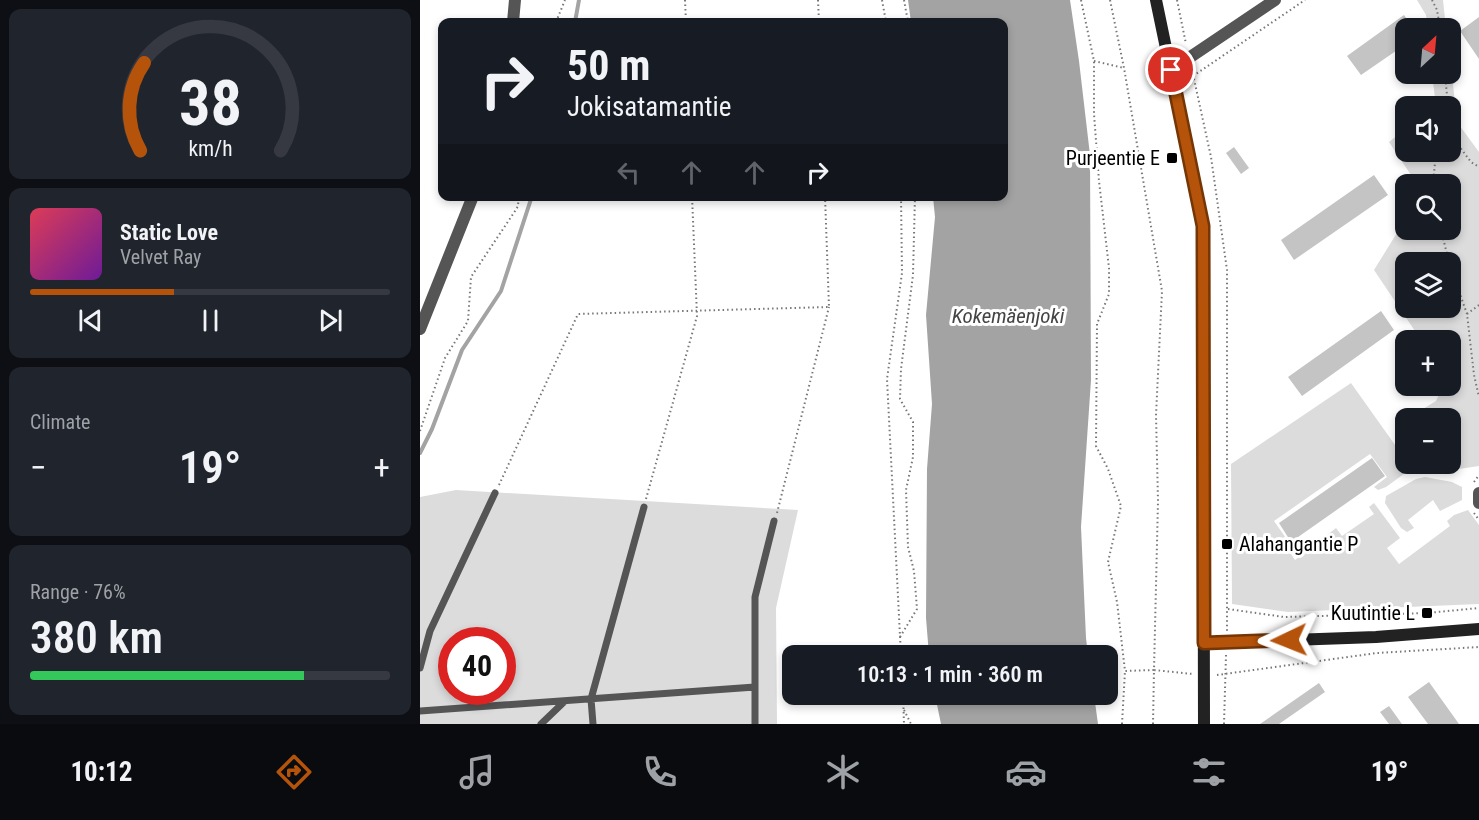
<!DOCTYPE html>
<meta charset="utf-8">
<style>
body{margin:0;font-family:"Roboto Condensed",sans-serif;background:#20242c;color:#f1f3f6;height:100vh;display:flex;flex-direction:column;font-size:22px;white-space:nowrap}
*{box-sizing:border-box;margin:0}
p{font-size:20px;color:#9ea1a6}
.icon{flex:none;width:33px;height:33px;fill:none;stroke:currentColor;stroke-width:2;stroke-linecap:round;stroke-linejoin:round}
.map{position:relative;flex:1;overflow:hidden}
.sheet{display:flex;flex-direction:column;gap:9px;padding:9px;background:#0d0f14;width:420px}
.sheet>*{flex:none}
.banner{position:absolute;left:18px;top:18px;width:570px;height:183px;border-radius:12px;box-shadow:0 3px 9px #0003;background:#171b24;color:#f1f3f6;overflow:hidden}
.needle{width:39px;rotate:26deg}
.buttons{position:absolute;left:975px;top:18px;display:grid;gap:12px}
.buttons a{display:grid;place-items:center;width:66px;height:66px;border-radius:12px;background:#171b24;box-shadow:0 3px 9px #0003;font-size:30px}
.speed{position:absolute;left:18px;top:627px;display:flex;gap:12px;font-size:30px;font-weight:700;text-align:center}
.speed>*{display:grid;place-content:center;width:78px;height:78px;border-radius:50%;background:#171b24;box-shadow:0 3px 9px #0003;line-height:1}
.speed .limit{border:9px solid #d22;background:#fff;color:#111}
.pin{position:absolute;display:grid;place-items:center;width:51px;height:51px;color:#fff;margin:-26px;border:3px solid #fff;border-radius:50%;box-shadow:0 2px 6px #0007}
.me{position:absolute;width:66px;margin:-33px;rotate:268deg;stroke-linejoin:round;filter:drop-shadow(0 0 4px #0008)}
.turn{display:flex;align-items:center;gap:21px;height:126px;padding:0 30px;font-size:27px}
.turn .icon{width:78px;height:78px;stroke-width:2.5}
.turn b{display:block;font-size:42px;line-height:51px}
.lanes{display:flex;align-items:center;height:57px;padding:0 30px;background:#0003;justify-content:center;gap:30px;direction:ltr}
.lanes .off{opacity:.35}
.big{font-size:45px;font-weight:600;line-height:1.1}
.sheet .widget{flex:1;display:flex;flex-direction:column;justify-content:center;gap:9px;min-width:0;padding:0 21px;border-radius:12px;background:#20242c}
.sheet .dial{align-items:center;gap:0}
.dial svg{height:156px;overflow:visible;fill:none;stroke:#363941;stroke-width:7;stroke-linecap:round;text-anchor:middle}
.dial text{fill:#f1f3f6;stroke:none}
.song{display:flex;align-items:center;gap:18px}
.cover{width:72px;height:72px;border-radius:9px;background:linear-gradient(135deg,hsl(350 70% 55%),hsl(280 70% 35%))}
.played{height:6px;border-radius:3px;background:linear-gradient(90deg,#b45309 40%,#363941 40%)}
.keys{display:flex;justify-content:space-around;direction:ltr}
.heat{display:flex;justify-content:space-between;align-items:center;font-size:33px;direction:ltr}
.charge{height:9px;border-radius:4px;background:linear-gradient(90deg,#34c759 76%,#363941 0)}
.trip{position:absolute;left:362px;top:645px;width:336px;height:60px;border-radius:12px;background:#171b24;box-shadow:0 3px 9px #0003;font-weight:600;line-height:60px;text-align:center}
.menu{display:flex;height:96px;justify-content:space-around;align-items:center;background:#090b0e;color:#9ea1a6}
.menu .icon{width:42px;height:42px}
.menu .selected{color:#b45309}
.menu b{font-size:27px;color:#f1f3f6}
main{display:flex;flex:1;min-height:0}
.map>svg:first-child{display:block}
.green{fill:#dcdcdc;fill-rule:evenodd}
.water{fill:#a3a3a3}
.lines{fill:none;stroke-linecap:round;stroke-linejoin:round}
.stream{stroke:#a3a3a3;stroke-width:4}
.building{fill:#c4c4c4}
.path{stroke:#777;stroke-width:2;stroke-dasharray:1.5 3;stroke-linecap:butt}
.lane{stroke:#555;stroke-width:7}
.street{stroke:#555;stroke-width:12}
.secondary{stroke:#222;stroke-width:12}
.route-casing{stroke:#753606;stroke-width:15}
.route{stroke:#b45309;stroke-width:10}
.poi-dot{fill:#000;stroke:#fff;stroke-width:2}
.labels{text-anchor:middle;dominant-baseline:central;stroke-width:6;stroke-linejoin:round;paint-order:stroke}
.poi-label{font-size:20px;fill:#000;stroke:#fff;text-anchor:end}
.water-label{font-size:21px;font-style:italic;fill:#444;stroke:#fff}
</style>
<main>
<section class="sheet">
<div class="widget dial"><svg viewBox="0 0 100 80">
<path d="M14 69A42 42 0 1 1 86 69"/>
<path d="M14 69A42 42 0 0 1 16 24" stroke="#b45309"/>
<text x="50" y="56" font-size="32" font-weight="700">38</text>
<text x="50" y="72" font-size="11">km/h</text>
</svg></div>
<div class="widget">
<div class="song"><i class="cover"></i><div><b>Static Love</b><p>Velvet Ray</p></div></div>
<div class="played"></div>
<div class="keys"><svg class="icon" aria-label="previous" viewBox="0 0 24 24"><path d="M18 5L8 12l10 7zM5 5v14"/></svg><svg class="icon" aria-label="pause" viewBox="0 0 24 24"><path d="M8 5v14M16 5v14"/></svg><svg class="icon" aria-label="next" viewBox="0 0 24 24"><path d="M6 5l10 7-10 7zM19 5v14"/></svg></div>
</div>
<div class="widget"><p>Climate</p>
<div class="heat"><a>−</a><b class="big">19°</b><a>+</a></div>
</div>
<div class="widget"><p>Range · 76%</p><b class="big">380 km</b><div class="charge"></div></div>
</section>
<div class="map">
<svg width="1059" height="724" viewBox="0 0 1059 724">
<rect width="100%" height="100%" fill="#fff"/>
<!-- green -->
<path class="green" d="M997 0H1023L1026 28H1008L1006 15Z
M1031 65 1037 122 1059 152V466L1032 470 1014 464H1030V418H988L1016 401 1023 386H1030V340H1001L954 270 985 220 986 230H1030V184H997L969 142 985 129 986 152H1030V106H1016L1012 74H1030ZM1030 262V308H986V262Z
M931 383 985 459 986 464H989L992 468 966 487 958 490 954 487 967 477 950 454 854 521 868 541 865 545 875 560 916 528 922 536 954 514 949 507 954 503 980 538 967 548 979 564 1030 526 1027 521 1034 515 1048 510 1059 525V604L868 612 812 604 811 464Z
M1005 477 1032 482 1042 487V500L1020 511 1013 500 988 520 994 528 987 532 981 528 965 503 966 496 996 479Z
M36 490 378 510 356 608 357 724H0V497ZM32 640H82V692H32Z"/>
<!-- water -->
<path class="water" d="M488 0H650L659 61 670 155 671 380 661 527 666 638 668 655H509L506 618 507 469 512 404 506 315 515 217 513 197 584 196V22H491Z
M515 695H674L678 724H521Z"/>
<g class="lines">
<!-- stream -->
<path class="stream" d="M155 22 159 0
M0 453 12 429 42 350 81 291 112 196"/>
</g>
<!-- building -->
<path class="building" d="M984 15 993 28H986V44L941 75 927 56Z
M1059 17V59L1040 31Z
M814 147 829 168 821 174 806 153Z
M954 175 968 195 874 260 861 240Z
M961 311 974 330 882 396 868 377Z
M952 458 965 476 871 542 859 523Z
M1009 682 1039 724H1008L988 697Z
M899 683 905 692 859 724H840Z
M969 706 982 724H969L960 712Z"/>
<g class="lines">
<!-- path -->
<path class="path" d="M265 0 266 22
M398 0 399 22
M462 0 466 22
M484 0 488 22
M661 0 674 61V114L679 181 689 268V294L677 324 676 446 688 469 701 506 688 562 697 602 705 671 734 670 733 724
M690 0 704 68 742 291 736 415 738 501 734 670 773 674
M757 0 766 44
M1012 0 1017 10 1020 28
M136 22 145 0
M674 61 704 68
M772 70 791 157 807 270V631
M1025 74 1028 106
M773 76 885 0
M1030 134 1051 162 1059 167
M1013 184 1016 152
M1021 230 1029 262
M1030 266 1047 314 1054 375 1059 397
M1047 314 1059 305
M0 431 25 358 48 321 51 277 97 208 100 196
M1054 482 1059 475
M79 485 158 314 409 307 405 196
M226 499 277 316 272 196
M357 513 409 307
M1054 513 1059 520
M808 609 864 617 1007 613 1059 608
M480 637 497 609 494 571 488 547 486 490 493 457V422L480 399 481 369 493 275 495 196
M481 656 467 379 482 273 481 196
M797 675 957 653 1059 647
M483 694 484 724
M484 710 491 724
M702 724 705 671
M804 724 806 655"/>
<!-- lane -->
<path class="lane" d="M0 668 10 631 75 493
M335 687V597L354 521
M0 711 335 687V724
M121 724 145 701
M173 724 171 699 224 507"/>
<!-- street -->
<path class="street" d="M93 22 95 0
M751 70 855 0
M0 329 53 196
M1059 493V503"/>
<!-- secondary -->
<path class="secondary" d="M736 0 783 226 784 724
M784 643 956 637 1059 629"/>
</g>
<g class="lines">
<!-- route casing -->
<g class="route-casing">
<path id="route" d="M751 70 783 226 784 643 869 640"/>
</g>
<!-- route -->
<use href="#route" class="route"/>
</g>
<!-- markers -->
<g class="poi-dot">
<rect x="746" y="152" width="12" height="12" rx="3"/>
<rect x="801" y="538" width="12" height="12" rx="3"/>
<rect x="1001" y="607" width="12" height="12" rx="3"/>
</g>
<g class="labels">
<!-- poi labels -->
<g class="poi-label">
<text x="740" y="158">Purjeentie E</text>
<text x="819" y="544" text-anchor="start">Alahangantie P</text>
<text x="995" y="613">Kuutintie L</text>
</g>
<!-- water labels -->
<g class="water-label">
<text x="588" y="316">Kokemäenjoki</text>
</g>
</g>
</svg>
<div class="buttons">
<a><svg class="needle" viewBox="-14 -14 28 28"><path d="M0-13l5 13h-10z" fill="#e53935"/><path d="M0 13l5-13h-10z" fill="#9ea1a6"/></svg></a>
<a><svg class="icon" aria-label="sound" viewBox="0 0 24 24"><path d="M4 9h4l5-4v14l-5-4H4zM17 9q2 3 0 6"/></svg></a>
<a><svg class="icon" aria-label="search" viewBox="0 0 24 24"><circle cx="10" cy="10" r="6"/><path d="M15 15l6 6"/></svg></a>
<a><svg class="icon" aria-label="layers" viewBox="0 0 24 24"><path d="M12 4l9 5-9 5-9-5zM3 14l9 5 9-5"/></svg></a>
<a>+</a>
<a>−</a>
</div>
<div class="speed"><div class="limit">40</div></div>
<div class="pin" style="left:751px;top:70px;background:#d93025"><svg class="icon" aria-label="arrive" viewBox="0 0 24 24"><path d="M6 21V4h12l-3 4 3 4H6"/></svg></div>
<svg class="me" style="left:869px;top:640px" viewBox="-20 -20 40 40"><path d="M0-17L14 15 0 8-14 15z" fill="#b45309" stroke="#fff" stroke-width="4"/></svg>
<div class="trip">10:13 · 1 min · 360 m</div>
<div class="banner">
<div class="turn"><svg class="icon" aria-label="right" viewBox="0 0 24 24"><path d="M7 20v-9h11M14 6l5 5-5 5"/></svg><div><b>50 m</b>Jokisatamantie</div></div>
<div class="lanes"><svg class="icon off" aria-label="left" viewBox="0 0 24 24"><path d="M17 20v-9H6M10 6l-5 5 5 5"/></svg><svg class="icon off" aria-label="ahead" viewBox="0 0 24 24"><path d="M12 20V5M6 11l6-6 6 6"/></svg><svg class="icon off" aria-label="ahead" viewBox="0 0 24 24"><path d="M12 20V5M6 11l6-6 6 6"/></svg><svg class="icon" aria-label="right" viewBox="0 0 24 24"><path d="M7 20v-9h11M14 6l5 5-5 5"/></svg></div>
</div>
</div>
</main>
<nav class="menu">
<b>10:12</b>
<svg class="icon selected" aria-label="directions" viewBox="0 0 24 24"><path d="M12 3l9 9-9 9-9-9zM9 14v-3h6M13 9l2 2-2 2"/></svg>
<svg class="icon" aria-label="music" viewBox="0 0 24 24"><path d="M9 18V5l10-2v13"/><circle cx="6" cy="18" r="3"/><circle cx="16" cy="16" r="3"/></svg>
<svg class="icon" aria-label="phone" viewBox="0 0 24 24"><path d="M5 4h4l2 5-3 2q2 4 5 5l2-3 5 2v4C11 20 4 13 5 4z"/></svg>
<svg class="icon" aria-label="climate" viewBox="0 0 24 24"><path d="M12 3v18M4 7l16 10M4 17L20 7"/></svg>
<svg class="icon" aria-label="car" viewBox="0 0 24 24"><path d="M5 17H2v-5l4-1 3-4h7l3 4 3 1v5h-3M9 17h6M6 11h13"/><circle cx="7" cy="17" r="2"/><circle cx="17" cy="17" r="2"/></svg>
<svg class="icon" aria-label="filters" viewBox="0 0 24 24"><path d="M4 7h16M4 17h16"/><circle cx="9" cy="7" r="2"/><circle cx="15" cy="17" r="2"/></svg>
<b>19°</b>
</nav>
